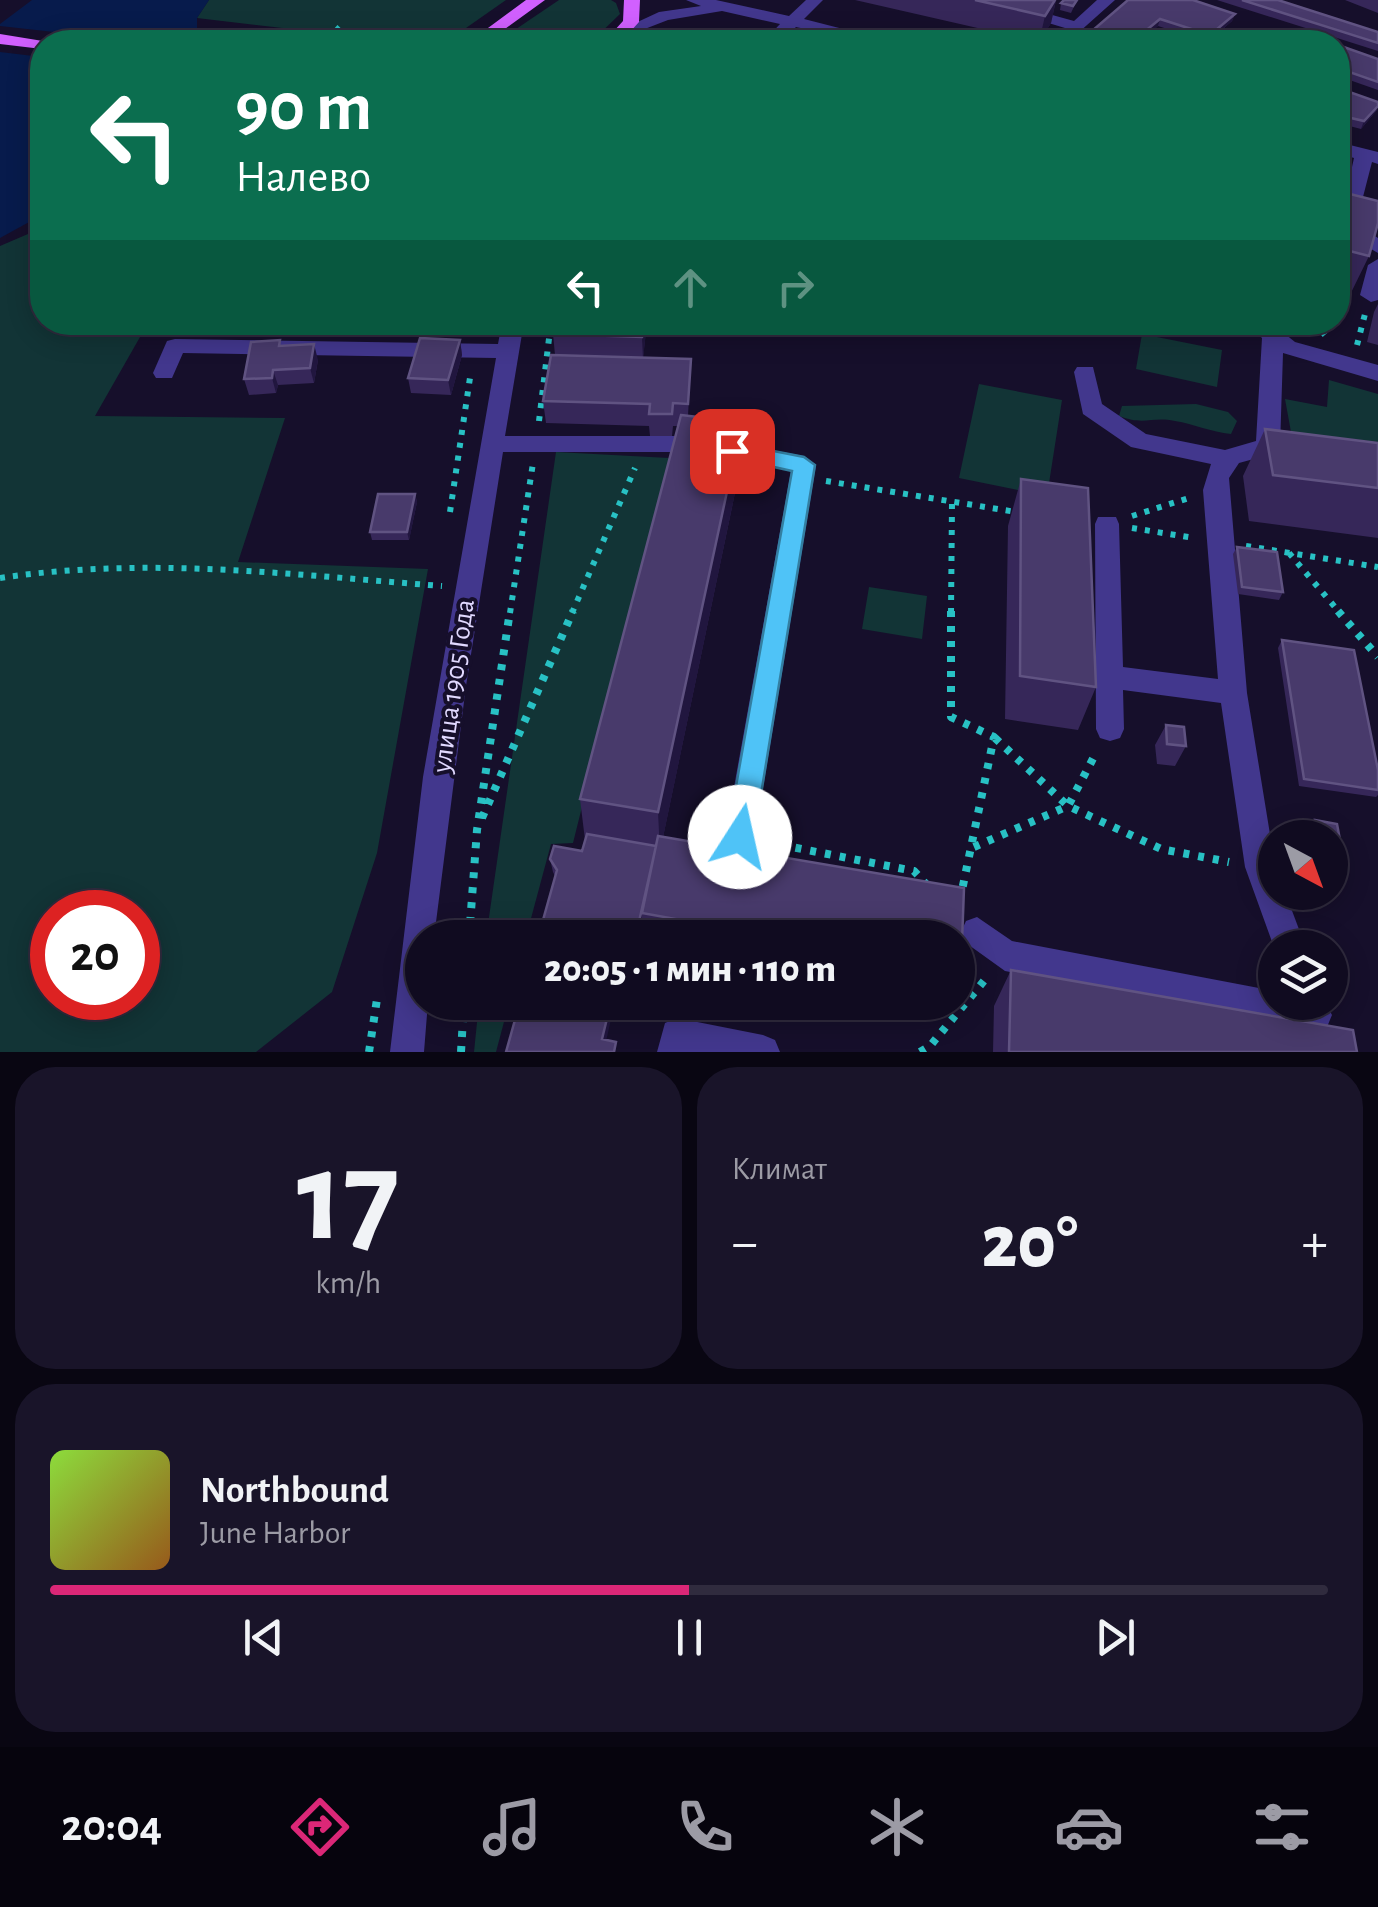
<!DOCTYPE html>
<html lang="ru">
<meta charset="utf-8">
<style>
body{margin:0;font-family:"Alegreya Sans",sans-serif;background:#191429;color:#f1f3f6;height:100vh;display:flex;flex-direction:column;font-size:38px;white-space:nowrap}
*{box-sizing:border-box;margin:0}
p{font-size:32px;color:#9c9ba5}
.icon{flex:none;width:55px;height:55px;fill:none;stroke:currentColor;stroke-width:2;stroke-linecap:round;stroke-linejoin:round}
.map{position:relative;height:1052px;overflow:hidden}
.drawer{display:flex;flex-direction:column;gap:15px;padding:15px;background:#090612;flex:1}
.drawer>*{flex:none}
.hud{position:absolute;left:30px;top:30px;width:1320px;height:305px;border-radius:40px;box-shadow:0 5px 25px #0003,0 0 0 2px #302b3e;background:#0b6e4f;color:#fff;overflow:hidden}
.needle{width:65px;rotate:139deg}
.tools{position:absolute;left:1258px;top:820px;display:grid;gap:20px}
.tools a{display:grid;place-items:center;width:90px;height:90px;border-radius:50%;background:#100b20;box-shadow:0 5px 25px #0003,0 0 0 2px #302b3e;font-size:50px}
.speed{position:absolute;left:30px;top:890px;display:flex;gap:20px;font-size:50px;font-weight:700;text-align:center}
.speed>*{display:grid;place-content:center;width:130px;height:130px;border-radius:50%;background:#100b20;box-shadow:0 5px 25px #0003,0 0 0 2px #302b3e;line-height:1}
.speed .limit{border:15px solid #d22;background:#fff;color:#111}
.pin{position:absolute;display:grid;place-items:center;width:85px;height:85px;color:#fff;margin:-42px;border-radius:20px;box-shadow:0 5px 15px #0006}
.me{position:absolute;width:110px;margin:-55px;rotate:10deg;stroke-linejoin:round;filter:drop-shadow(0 0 8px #0008)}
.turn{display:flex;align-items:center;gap:35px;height:210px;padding:0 40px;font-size:45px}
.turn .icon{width:130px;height:130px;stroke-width:2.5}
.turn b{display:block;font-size:70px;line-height:85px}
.lanes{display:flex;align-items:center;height:95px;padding:0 40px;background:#0003;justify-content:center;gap:50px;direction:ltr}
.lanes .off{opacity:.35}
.big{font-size:75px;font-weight:800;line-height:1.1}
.drawer .widget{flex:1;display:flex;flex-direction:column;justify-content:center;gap:15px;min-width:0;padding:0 35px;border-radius:40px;background:#191429}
.drawer .dial{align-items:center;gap:0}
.dial b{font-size:130px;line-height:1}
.song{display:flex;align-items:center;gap:30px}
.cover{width:120px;height:120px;border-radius:15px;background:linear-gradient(135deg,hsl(90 70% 55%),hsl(30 70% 35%))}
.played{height:10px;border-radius:5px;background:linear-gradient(90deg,#db2777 50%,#302b3e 50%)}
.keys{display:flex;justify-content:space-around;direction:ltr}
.heat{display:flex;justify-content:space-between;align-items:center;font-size:55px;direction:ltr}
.drawer .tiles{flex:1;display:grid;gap:15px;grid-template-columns:1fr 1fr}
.widget:last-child{grid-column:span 2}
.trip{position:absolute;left:405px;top:920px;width:570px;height:100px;border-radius:50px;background:#100b20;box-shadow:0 5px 25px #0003,0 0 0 2px #302b3e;font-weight:800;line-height:100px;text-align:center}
.tabs{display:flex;height:160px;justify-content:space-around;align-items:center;background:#06040d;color:#9c9ba5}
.tabs .icon{width:70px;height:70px}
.tabs .on{color:#db2777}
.tabs b{font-size:45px;color:#f1f3f6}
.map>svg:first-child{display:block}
.green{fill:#123436;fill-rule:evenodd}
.water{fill:#071b4c}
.pier{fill:#160f2b}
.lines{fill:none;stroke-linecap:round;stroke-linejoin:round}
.path-far2{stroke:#28c1c4;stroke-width:5;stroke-dasharray:4 5;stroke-linecap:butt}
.path-far1{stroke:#28c1c4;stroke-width:6;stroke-dasharray:5 8;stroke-linecap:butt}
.path{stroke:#28c1c4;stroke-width:8;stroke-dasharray:6 9;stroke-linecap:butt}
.minor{fill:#42378d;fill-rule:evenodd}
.major{fill:#d160ff;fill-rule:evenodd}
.wall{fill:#362759}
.shaded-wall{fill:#21163f}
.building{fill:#483a6b;stroke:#605382;stroke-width:2.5}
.route{fill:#4fc3f7;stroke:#337fa1;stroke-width:2.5}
.labels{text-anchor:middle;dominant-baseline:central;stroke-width:8;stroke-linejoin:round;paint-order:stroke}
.street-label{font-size:28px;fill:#e1d9ff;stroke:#160f2b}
</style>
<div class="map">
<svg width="1378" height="1052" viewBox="0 0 1378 1052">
<rect width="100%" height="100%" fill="#160f2b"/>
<!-- green -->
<path class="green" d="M209 0H506L446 42H285L291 29 197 18Z
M559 0H611L616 3 620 14 591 42H497Z
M42 228V322L148 323 95 416 285 418 238 562 428 569 377 853 332 992 256 1052H0V246ZM52 912H138V998H52Z
M1142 334 1222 350 1217 387 1136 369Z
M1329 380 1378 394V442L1291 432 1285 399 1327 407Z
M979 384 1062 400 1047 496 959 478Z
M1196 404 1228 412 1237 421 1231 434C1211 432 1194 424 1175 421 1151 416 1145 426 1119 416L1122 406Z
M556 452 669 458 573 843 551 844 526 937 486 938Z
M869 587 927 596 922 639 862 629Z
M479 1003H509L496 1052H474Z"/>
<!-- water -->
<path class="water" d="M32 0H209L197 18V42H42V215L0 238V24Z"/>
<!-- pier -->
<path class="pier" d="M0 26 144 42H42V57L0 52Z"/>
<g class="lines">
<!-- path-far2 -->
<path class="path-far2" d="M904 34 937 42
M306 40 325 42 340 26"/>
<!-- path-far1 -->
<path class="path-far1" d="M1314 322 1325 335
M1357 345 1365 314
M539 421 551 322
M826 481 1016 512
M450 512 471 371
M1132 516 1192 497
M1132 528 1194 538
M1246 546 1378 567
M1289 553 1340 613
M0 578C147 556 295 575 442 586
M510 613 533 463
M572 613 635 468
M951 613 952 503"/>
<!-- path -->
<path class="path" d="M951 611V717L994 737 961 895
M1338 611 1378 657
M995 738 1068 806 1161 849 1229 862
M482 818 573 611
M766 842 914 871 926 884
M974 847 1068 806 1096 753
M469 938 477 830 510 611
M369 1052 377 999
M461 1052 464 1002
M920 1052 930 1046 988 976"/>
<!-- minor -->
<path class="minor" d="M686 0H716L789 16 806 0H823L804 19 894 42H865L796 27 780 42H763L780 24 722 11 668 20 624 37 616 32 659 12 701 6Z
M972 0H998L1074 21 1097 0H1115L1068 42H1051L1065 28Z
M1338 142 1378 152V164L1372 162 1356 224 1378 238V253L1338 230 1354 158 1338 153Z
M1378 259V300L1371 302 1360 295 1368 265Z
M502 322H524L505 436H695L804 456 816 465 755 837 751 847 740 851 729 847 725 837 791 471 695 452H503L466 686 434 938H422V1002H428L424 1052H390L423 777 496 358 183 353 172 378H156L153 373 167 341 175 339 498 344Z
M1245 322H1270L1295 342 1378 365V381L1283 353 1280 447 1276 453 1239 463 1229 478 1247 693 1275 865V892H1285L1306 948 1275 950 1245 867 1221 703 1123 690 1124 729 1120 738 1110 741 1100 738 1096 729 1095 524 1098 517H1116L1119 524 1123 667 1218 679 1203 490 1211 464 1131 447 1083 414 1074 372 1077 367H1093L1102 404 1146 434 1225 450 1256 441 1262 338Z
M977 917 1012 941 1275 991V1002H1325L1332 1015 1327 1027 1315 1032 1005 971 966 943 961 932 966 921Z
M677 1018 763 1035 775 1040 780 1052H657L665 1023Z"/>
<!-- major -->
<path class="major" d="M526 0H545L487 42H469Z
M624 0H640L639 22 621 42H604L623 21Z
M0 34 49 42H42V49L0 44Z"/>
</g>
<!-- wall -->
<path class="wall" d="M855 0H1056L1051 23 1039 42Z
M1077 0 1071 13 1060 10 1061 3Z
M1128 0 1235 14 1232 21 1208 42 1158 26 1139 42H1084L1085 37Z
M1217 0H1278L1378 32V51Z
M1345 0H1378V13Z
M1338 45 1378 59V90L1338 76Z
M1338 88 1377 110 1361 129 1338 123Z
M1338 191 1369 256 1346 303 1338 301Z
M1378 304V345L1367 342 1374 312Z
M372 322H462L460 336 375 335Z
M555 322H647L643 358 691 359 688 416 742 422 740 469 663 837 964 888 961 969 958 977V938H643L642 924 639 938H538L555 876 553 872 550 859 554 846 582 851 585 840 580 799 678 426H673L672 436H650L649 426 546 423 543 401 551 355H555L553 334Z
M460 340 462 355 451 395 411 393 408 378Z
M282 346 318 360 314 383 278 385 276 393 249 395 244 379Z
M1265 429 1378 443V538L1249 521 1243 476Z
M1021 479 1096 687 1078 730 1005 719 1008 526Z
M415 494 417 502 409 540H372L370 532Z
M1237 547 1283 592 1279 600 1238 594 1233 554Z
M1282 640 1378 770V795L1376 797 1299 786 1278 648Z
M1166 725 1186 746 1175 766 1157 764 1155 745Z
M1315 820 1341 845 1330 858V838H1302Z
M1011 970 1357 1052H993L994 1006Z"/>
<!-- shaded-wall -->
<path class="shaded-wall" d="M1055 0H1056L1051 23 1039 42 1045 16Z
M1235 14 1232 21 1208 42 1210 35Z
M1160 19 1158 26 1139 42H1132Z
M1378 106 1377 110 1361 129 1364 121Z
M458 322H462L460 336Z
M644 322H647L643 360 642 337Z
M460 340 462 355 451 395 448 380Z
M314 344 318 360 314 383 310 368Z
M273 370 278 385 276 393 272 378Z
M742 422 740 469 660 852 658 812Z
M415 494 417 502 409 540 407 532Z
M642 913V924L639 938H636Z
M611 1002H615L604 1050 602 1039Z"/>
<!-- building -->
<path class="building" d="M975 0H1055L1045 16Z
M1064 0H1077L1073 6 1061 3Z
M1128 0H1193L1235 14 1210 35 1160 19 1132 42H1101L1085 37Z
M1242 0H1278L1378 32V43Z
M776 31 800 42H753Z
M1301 32 1330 42H1291Z
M1338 45 1378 59V82L1338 68Z
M1338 88 1378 102V106L1364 121 1338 115Z
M1338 191 1378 201V223L1369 256 1338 248Z
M555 322H644L642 337 553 334Z
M420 338 460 340 448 380 408 378Z
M280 340 279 346 314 344 310 368 273 370 272 378 244 379 251 342Z
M551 355 691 359 688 404 673 403 672 414H649L650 404 543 401Z
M681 415 742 422 658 812 580 799Z
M1265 429 1378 443V488L1273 475Z
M1021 479 1088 488 1096 687 1020 676Z
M378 494H415L407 532H370Z
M1237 547 1277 552 1283 592 1242 587Z
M1282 640 1354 650 1378 770V790L1304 779Z
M1166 725 1184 727 1186 746 1167 744Z
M1315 820 1337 824 1341 845 1330 844V838H1318Z
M587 834 656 846 636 935 628 934 627 938H538L557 870 550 859 554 846 582 851Z
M658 836 964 888 961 969 958 968V938H781L642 913Z
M1011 970 1353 1030 1357 1052H1009Z
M520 1002H611L602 1039 616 1042 614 1052H506Z"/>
<!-- route -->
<path class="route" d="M732 443 804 457 815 465 754 837 750 846 740 850 731 846 727 837 792 471 724 456 721 451Z"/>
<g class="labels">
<!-- street labels -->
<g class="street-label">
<text transform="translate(454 686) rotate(-82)">улица 1905 Года</text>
</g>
</g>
</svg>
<div class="tools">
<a><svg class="needle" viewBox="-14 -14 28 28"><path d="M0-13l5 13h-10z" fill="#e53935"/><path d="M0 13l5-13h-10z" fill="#9c9ba5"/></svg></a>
<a><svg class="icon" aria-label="layers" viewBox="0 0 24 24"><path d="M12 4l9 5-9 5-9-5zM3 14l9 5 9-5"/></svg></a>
</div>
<div class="speed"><div class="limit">20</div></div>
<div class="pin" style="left:732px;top:451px;background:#d93025"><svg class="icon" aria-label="arrive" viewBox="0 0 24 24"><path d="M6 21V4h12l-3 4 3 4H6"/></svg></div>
<svg class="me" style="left:740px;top:837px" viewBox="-20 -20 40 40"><circle r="19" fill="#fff"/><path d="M0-13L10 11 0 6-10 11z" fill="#4fc3f7"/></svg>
<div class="trip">20:05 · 1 мин · 110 m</div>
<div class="hud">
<div class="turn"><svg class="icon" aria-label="left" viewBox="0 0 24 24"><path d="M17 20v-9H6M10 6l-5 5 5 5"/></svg><div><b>90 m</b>Налево</div></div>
<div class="lanes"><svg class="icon" aria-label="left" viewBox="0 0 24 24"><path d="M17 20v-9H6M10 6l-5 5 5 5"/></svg><svg class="icon off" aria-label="ahead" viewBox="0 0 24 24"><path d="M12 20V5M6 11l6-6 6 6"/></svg><svg class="icon off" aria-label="right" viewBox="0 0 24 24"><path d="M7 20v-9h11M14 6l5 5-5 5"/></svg></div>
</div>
</div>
<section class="drawer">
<div class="tiles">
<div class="widget dial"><b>17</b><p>km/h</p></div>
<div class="widget"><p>Климат</p>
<div class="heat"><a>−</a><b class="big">20°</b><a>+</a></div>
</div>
<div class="widget">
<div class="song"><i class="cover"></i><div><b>Northbound</b><p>June Harbor</p></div></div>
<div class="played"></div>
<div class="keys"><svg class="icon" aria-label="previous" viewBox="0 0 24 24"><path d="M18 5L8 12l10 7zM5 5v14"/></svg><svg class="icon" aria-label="pause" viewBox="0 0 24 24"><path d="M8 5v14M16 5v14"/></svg><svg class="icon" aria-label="next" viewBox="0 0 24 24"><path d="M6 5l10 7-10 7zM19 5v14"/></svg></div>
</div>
</div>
</section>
<nav class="tabs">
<b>20:04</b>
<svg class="icon on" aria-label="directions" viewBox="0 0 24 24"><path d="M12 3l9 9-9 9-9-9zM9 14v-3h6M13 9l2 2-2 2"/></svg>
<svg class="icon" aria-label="music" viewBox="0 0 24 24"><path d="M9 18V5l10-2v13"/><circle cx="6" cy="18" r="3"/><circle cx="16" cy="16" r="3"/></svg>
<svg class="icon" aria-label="phone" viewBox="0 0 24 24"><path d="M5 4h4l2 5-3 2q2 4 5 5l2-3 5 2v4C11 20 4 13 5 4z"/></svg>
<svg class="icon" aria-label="climate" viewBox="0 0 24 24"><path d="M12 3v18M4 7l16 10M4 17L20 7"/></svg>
<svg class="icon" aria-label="car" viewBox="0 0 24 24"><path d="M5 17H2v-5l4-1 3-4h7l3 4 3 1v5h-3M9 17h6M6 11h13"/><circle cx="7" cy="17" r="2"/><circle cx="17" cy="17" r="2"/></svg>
<svg class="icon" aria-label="filters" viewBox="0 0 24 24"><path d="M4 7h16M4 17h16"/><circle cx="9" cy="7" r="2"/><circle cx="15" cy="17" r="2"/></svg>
</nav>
